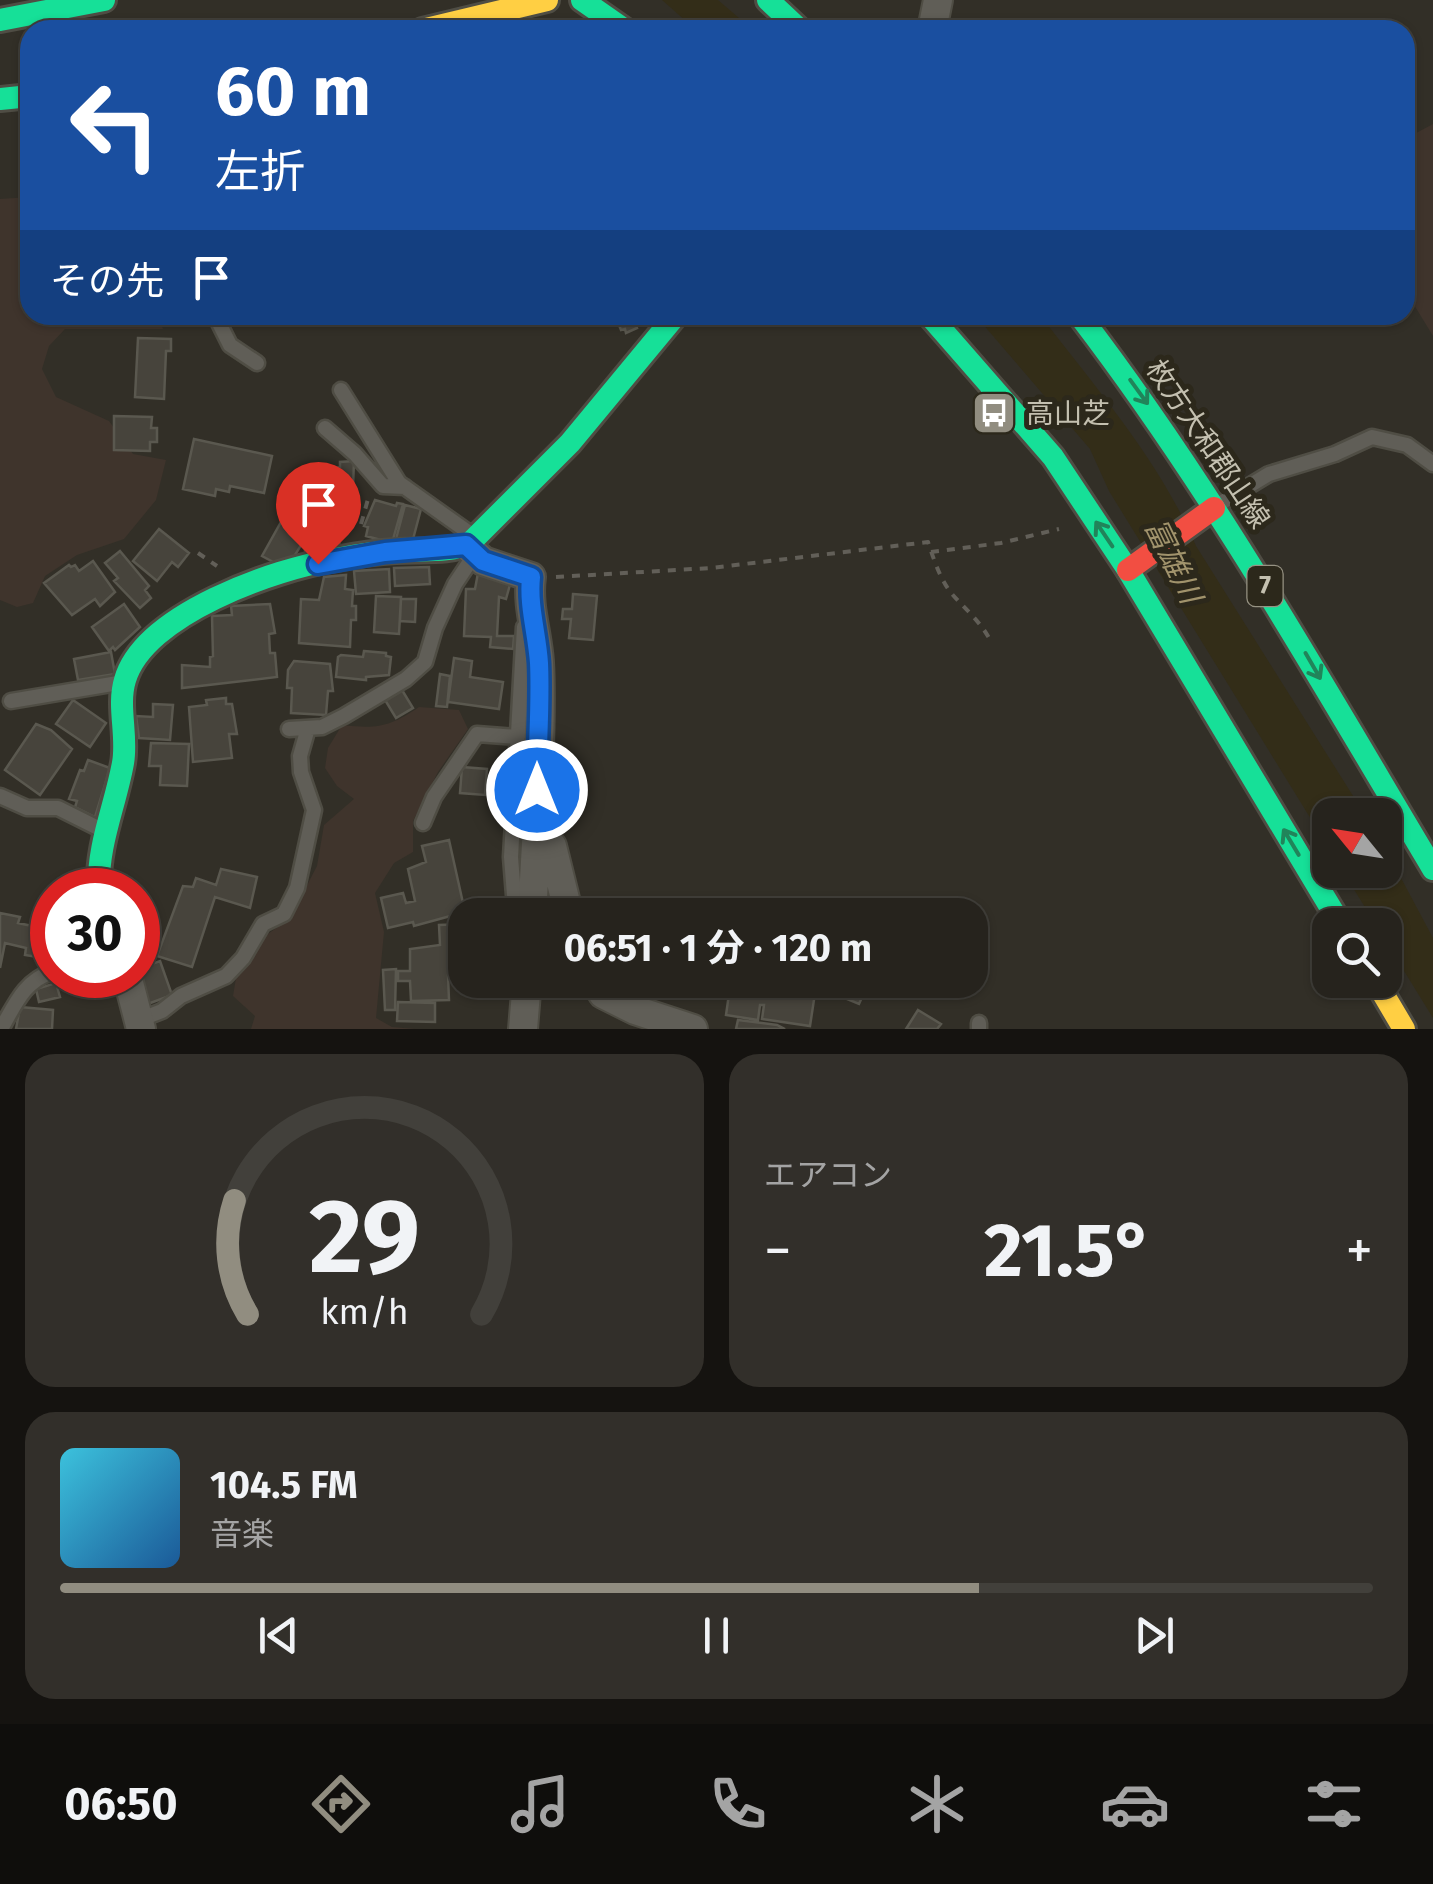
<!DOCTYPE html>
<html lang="ja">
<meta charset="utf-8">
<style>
body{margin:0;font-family:"Fira Sans","Noto Sans JP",sans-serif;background:#322f2a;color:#f1f3f6;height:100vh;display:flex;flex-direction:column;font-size:38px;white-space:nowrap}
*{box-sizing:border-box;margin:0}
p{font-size:32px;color:#a4a4a4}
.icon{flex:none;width:55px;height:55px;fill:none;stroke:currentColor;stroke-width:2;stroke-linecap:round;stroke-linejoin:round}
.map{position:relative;height:1029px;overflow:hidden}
.panel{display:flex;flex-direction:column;gap:25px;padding:25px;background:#151310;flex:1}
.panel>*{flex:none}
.guide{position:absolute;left:20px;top:20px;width:1395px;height:305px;border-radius:30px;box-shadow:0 2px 8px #0004,0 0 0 2px #42403b;background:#1a4fa0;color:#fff;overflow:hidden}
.needle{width:65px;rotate:300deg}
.fabs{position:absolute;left:1312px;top:798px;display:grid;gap:20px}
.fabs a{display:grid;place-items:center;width:90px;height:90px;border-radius:20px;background:#26231d;box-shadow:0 2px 8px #0004,0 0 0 2px #42403b;font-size:50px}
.speed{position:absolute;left:30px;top:868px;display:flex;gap:20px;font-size:50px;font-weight:700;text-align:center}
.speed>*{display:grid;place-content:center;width:130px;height:130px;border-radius:50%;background:#26231d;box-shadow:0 2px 8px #0004,0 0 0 2px #42403b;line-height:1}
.speed .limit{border:15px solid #d22;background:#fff;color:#111}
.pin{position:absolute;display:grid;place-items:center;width:85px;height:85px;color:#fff;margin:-102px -42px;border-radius:50% 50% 50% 0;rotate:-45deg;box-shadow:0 0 10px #0007}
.pin .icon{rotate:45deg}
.me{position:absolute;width:110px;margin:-55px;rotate:0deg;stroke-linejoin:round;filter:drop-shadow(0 0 8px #0008)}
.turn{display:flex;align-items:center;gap:35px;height:210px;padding:0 30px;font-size:45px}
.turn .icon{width:130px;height:130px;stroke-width:2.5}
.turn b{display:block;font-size:70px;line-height:85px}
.then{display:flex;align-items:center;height:95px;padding:0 30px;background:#0003;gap:20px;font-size:38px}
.big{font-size:75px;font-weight:700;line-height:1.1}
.panel .tile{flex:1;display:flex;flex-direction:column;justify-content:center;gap:15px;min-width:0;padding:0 35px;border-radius:30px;background:#322f2a}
.panel .dial{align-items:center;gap:0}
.dial svg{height:260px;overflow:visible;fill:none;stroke:#42403b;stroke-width:7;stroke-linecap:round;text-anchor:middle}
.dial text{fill:#f1f3f6;stroke:none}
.song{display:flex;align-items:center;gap:30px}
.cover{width:120px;height:120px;border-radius:15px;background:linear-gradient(135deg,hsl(190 70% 55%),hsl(210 70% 35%))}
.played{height:10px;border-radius:5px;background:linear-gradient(90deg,#918d80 70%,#42403b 70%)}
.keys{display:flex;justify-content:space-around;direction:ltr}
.heat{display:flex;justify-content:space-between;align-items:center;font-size:55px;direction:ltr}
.panel .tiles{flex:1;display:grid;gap:25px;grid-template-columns:1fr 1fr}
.tile:last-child{grid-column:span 2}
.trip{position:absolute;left:448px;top:898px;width:540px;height:100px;border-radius:30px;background:#26231d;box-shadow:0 2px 8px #0004,0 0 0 2px #42403b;font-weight:700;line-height:100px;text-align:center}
.dock{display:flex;height:160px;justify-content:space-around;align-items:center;background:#0f0e0c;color:#a4a4a4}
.dock .icon{width:70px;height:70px}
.dock .active{color:#918d80}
.dock b{font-size:45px;color:#f1f3f6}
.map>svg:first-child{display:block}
.green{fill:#3f342c}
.water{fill:#332d18}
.building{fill:#47443c;stroke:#5a584f;stroke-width:2.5}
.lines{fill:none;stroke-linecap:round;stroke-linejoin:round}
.lane-casing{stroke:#4f4d44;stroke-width:19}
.street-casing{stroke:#4f4d44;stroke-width:32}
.fast-casing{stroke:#4f4d44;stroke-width:28}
.slow-casing{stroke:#4f4d44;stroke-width:28}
.jam-casing{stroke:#4f4d44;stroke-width:28}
.path{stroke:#625f58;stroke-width:4;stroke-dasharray:8 8;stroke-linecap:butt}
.lane{stroke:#605e57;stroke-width:14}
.street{stroke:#605e57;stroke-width:28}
.fast{stroke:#16e098;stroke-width:22}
.slow{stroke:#ffcf43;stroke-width:22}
.jam{stroke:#f24e42;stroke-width:22}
.oneway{stroke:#21845a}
.route-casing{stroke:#114b97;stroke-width:25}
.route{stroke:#1a73e8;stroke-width:18}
.labels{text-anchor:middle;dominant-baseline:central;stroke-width:10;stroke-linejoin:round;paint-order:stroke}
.shield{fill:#2c281b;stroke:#969283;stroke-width:2.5}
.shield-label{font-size:25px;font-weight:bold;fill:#c4c0b0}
.poi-label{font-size:28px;fill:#c4c0b0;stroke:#2c281b;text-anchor:start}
.street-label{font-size:28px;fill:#c4c0b0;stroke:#2c281b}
.water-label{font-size:30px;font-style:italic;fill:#a1936c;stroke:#2c281b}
</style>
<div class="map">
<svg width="1433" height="1029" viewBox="0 0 1433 1029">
<rect width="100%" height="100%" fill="#322f27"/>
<!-- green -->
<path class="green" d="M1433 124V336L1405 290V139Z
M30 197V315H157L163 329H65L49 346 42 369 56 397 109 421 133 454 166 460 156 500 124 539 77 555 45 576 33 603 17 607 0 600V199Z
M419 707 459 710 468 729 438 772 413 821V852L394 863 375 893 384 932 376 1018 392 1027 415 1029H251L255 1016 233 996 236 978 261 939 290 918 317 866 324 825 354 799 337 786 325 768 328 748 342 725C377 729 390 727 419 707Z"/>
<!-- water -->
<path class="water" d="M662 0H718L753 30H696Z
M975 315H1040C1096 388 1160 461 1196 546L1365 815H1330V850L1109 491 1090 449Z
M1385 848 1433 938V1018L1385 940V925H1376L1342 870H1385Z"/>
<!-- building -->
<path class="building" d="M615 315H653L635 323 637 328 626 333 625 329 621 330Z
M138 338 171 339V351H166L164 399 135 397Z
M114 416 152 417 151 428H157V442H150V451L114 450Z
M194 439 272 456 264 493 230 486 229 492 216 489 215 496 183 489Z
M354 461 353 487 337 486 334 468 340 467V462Z
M334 478 340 550 305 551 301 494H305L304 487H311V479Z
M375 500 396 506 397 503 403 504 392 543 366 536 368 527 364 526Z
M405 505 421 509 412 543 396 539Z
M281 522 299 533 303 542 292 560 277 564 262 556Z
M159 529 189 553 178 567 172 562 157 581 133 561Z
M120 551 149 586 145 590 151 598 140 608 114 581 118 578 105 563Z
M93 561 115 592 100 606 95 599 72 615 44 583 69 565 71 567 75 565 79 571Z
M429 567 430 584 395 586 394 568Z
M389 569 390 592 356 594 354 571Z
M478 573 511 581 506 599 499 597 497 636H514L513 649 490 647 491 637 464 636 466 589H475Z
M346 575 345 589 353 590 352 606H356V620H351L350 647 299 643 301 599 319 600 324 577Z
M573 594 597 596 593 640 569 638 571 619H562L563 609H572Z
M376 596 401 597 399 634 374 632Z
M401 599H416L415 622 400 621Z
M124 604 140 627 115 650 113 647 109 651 92 627Z
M270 604 275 633 269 634 270 653H275L277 677 182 688V665L210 667V657L213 656 212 616 232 615 231 606Z
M364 651 386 653V656L391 657 389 675 366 677V680L336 677 338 657 341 655 363 657Z
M111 652 115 674 78 680 74 659Z
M454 658 472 661 470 677 503 682 499 709 448 702Z
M294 661 330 664 333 691H328L326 715 291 713 292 688H287L288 670Z
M440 674 450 676 447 707 436 706Z
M402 690 413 708 396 718 385 700Z
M226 698V704H232L237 734H229L232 758 193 762 189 707 207 705 206 700Z
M73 700 106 723 90 747 56 724Z
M153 704 173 705 170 740 139 738 136 716 153 717Z
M36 724 51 730 72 749 40 795 5 770Z
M151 743 189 744 187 786 160 785 161 766H149Z
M88 760 110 768 95 817 75 807 77 801 69 799 80 770 84 771Z
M462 767 487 769 485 795 460 793Z
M449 840 465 912 414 926 413 922 388 928 381 898 403 893 406 903 415 901 408 869 426 862 422 846Z
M221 869 257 877 250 908 215 897 192 967 157 956 183 886 193 887 196 878 216 885Z
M631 899 657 907 659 915H629Z
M0 913 20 917 18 923 32 926 42 938 38 957 25 955 26 948 5 943 0 968Z
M465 924V947L454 946 455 975H448L449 1000 411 1001 410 981H398V971H410V949L440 945 439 925Z
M160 961 172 995 145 1005 138 969Z
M396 969 395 1010H385L383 970Z
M731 980H817L810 1026 762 1019 764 1005H760L758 1020 726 1015Z
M829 980H870L859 1004 830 992 834 982Z
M56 983 60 997 39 1002 36 989Z
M398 1002 435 1003V1022L397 1021Z
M20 1007 53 1010 52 1029H16Z
M918 1010 941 1024 937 1029H906Z
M738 1020 777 1025 785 1029H736Z"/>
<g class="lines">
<!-- lane casing -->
<g class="lane-casing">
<path id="lane" d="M215 315 230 345 257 363
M341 390 399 483 475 537
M325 428 355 454 383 486 405 487
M1221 503 1269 474 1335 454 1372 437 1407 445 1433 464
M11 701 124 682
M289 729 322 727 344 716 406 679 425 662 435 628 455 584 475 554
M0 796 27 808H58L102 830
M423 823 434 797 477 734 518 737
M514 895 511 857 524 627
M139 1020 162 1011 181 996 226 976 243 958 263 924 284 914 297 888 314 810 301 772 300 756 308 728
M1 1029C15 1005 24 981 52 972
M979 1029V1023"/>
</g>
<!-- street casing -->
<g class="street-casing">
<path id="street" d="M932 30 938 0
M466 545 483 561 531 577C527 606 537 632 539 662 542 716 537 772 537 826L552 846 569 915
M532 915 537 826
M127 975 141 1029
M595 980 603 994 635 1010 693 1029
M523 1029 527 980"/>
</g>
<!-- fast casing -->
<g class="fast-casing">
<path id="fast" d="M582 0 625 30
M768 0 800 30
M0 20 104 0
M0 99 30 96
M929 315 1053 457 1128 570 1341 925
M1079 315C1213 490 1320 680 1433 869
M99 890C97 845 115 807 123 763 128 736 117 706 125 680 144 614 275 569 336 559 356 555 376 552 396 551 421 549 449 554 471 542L570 443 676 315"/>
</g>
<!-- slow casing -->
<g class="slow-casing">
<path id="slow" d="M422 30 547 0
M1375 980 1404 1029"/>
</g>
<!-- jam casing -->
<g class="jam-casing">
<path id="jam" d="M1128 570 1214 508"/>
</g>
<!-- path -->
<path class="path" d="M361 524 368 499
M931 552 1001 543 1059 529
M198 553 217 566
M556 577 711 568 928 542C934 560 940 579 952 594 965 609 979 620 989 638"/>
<!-- lane -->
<use href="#lane" class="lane"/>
<!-- street -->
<use href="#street" class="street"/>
<!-- fast -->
<use href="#fast" class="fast"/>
<!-- slow -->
<use href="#slow" class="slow"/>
<!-- jam -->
<use href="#jam" class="jam"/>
</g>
<!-- one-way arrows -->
<defs><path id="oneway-shaft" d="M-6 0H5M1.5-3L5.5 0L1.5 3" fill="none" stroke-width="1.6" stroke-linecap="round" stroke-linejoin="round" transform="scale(2.5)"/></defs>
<g class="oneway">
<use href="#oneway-shaft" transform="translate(1139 392) rotate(54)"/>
<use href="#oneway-shaft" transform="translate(1104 534) rotate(-124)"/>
<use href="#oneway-shaft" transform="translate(1313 666) rotate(60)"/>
<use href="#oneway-shaft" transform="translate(1291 842) rotate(-121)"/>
</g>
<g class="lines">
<!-- route casing -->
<g class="route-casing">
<path id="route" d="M318 564 385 552 466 545 483 561 531 577C528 606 537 633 539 663 541 705 537 748 537 790"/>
</g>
<!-- route -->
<use href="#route" class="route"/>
</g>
<!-- icons -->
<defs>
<g id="bus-square" transform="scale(2.25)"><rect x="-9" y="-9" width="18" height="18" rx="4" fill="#918d80" stroke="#2c281b"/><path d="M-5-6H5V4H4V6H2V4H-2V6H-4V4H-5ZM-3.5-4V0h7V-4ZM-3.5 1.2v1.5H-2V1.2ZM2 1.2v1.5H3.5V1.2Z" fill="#fff"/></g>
</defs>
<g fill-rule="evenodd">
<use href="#bus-square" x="994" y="413"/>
</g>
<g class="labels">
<!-- shield labels -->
<rect class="shield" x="1247.5" y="566" width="35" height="40" rx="8"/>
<g class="shield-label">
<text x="1265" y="586">7</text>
</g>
<!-- poi labels -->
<g class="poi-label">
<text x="1026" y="413">高山芝</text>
</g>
<!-- street labels -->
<g class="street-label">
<text transform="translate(1208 444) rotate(56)">枚方大和郡山線</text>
</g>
<!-- water labels -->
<g class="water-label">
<text transform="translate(1173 561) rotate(64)">富雄川</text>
</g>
</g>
</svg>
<div class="fabs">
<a><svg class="needle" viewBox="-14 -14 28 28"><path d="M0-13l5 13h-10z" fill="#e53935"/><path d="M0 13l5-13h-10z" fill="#a4a4a4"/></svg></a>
<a><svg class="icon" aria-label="search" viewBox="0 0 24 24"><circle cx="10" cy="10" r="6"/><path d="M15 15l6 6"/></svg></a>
</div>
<div class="speed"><div class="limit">30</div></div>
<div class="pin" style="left:318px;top:564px;background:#d93025"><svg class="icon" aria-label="arrive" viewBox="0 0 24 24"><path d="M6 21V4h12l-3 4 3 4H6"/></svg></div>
<svg class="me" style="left:537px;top:790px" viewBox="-20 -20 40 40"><circle r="17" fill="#1a73e8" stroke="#fff" stroke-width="3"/><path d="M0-11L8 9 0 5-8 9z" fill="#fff"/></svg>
<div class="trip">06:51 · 1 分 · 120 m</div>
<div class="guide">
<div class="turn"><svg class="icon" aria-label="left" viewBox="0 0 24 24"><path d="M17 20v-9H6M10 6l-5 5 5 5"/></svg><div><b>60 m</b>左折</div></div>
<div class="then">その先<svg class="icon" aria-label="arrive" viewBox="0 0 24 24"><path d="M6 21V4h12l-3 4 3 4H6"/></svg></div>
</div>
</div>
<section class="panel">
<div class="tiles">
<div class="tile dial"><svg viewBox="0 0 100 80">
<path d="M14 69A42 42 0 1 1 86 69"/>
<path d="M14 69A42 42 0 0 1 10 34" stroke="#918d80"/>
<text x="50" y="56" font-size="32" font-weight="700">29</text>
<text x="50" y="72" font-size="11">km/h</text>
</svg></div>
<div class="tile"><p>エアコン</p>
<div class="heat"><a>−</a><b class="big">21.5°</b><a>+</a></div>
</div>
<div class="tile">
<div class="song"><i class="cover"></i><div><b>104.5 FM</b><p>音楽</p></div></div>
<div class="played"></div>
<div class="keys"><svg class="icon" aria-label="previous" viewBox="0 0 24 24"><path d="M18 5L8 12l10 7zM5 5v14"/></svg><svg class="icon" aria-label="pause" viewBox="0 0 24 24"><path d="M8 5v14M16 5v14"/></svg><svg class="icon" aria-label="next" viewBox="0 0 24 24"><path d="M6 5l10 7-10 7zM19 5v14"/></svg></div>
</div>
</div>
</section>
<nav class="dock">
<b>06:50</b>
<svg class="icon active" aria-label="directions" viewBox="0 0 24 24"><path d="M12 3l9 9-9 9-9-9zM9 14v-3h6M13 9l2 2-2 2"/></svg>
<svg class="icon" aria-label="music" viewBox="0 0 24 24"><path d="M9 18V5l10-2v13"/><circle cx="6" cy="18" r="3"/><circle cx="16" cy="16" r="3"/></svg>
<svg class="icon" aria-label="phone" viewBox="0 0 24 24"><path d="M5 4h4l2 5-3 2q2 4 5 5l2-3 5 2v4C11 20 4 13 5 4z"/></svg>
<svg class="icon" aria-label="climate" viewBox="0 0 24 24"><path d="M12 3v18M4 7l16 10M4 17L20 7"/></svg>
<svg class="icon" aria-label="car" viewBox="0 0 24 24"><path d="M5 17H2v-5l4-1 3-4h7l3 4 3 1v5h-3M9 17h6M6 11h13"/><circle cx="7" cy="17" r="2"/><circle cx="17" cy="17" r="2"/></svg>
<svg class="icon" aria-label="filters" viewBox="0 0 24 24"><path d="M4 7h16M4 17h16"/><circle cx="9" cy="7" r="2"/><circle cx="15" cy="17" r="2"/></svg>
</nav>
